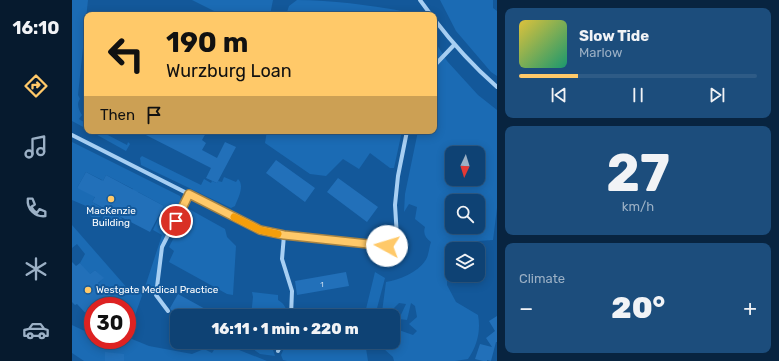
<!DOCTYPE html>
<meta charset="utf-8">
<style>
body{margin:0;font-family:Rubik,sans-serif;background:#1c4d7c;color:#f1f3f6;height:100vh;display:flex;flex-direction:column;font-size:15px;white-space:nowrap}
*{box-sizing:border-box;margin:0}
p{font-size:13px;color:#9bb0c5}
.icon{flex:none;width:22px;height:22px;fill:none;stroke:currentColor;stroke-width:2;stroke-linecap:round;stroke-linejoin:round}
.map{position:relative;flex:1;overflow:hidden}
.sheet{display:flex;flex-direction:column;gap:8px;padding:8px;background:#082440;width:282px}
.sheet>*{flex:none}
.banner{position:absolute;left:12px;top:12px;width:353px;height:122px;border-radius:8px;box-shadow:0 2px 10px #0003,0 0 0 1px #2e5b86;background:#ffc969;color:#111;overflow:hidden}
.needle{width:26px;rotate:184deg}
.tools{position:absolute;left:373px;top:146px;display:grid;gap:8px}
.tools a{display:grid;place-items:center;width:40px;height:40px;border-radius:8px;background:#0e4274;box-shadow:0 2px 10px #0003,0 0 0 1px #2e5b86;font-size:20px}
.speed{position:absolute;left:12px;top:297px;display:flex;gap:8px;font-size:20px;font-weight:700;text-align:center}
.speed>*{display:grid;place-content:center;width:52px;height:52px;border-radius:50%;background:#0e4274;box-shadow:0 2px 10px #0003,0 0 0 1px #2e5b86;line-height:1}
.speed .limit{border:6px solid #d22;background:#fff;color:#111}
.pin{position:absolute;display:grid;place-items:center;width:34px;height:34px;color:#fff;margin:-17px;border:2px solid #fff;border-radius:50%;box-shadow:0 1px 4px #0007}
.me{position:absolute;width:44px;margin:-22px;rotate:276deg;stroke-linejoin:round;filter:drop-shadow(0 0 3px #0008)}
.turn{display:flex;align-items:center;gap:14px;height:84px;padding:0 16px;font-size:18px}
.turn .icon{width:52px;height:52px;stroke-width:2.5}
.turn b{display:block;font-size:28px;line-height:34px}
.then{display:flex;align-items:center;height:38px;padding:0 16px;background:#0003;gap:8px;font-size:15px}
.big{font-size:30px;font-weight:800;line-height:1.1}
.sheet .card{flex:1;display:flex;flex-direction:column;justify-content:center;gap:6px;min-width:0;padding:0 14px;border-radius:8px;background:#1c4d7c}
.sheet .dial{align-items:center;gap:0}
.dial b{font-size:52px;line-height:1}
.song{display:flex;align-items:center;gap:12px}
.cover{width:48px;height:48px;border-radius:6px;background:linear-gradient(135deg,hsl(50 70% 55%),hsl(160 70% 35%))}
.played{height:4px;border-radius:2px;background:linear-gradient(90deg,#ffc969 25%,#2e5b86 25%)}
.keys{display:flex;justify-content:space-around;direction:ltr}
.heat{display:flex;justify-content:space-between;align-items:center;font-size:22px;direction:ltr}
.trip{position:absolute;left:98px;top:309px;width:230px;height:40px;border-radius:8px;background:#0e4274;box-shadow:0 2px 10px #0003,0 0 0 1px #2e5b86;font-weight:800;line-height:40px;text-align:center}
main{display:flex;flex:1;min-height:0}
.menu{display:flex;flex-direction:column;width:72px;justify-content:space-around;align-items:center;background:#061a2e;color:#9bb0c5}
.menu .icon{width:28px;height:28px}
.menu .current{color:#ffc969}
.menu b{font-size:18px;color:#f1f3f6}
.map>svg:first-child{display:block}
.green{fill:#1b6bb4;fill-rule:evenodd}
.building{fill:#2270b9}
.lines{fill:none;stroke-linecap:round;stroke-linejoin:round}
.street{stroke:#a7cff3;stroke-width:4}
.route-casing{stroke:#a68344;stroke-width:10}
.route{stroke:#ffc969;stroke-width:7}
.slow{stroke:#f59e0b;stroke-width:7}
.poi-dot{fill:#ffc969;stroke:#13589a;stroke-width:1.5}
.labels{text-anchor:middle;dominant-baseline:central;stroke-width:4;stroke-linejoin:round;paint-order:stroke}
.number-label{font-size:8px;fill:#c8dbee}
.poi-label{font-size:10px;fill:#fff;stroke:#13589a}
</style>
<main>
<nav class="menu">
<b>16:10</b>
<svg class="icon current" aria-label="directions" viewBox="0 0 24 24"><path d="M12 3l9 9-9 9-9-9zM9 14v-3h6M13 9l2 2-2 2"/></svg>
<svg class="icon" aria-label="music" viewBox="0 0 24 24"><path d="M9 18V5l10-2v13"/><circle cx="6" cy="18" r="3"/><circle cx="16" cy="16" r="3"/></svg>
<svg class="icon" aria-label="phone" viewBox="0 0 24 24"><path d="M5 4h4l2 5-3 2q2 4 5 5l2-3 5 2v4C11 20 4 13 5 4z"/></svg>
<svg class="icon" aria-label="climate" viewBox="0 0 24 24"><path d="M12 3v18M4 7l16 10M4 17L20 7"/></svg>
<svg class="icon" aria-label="car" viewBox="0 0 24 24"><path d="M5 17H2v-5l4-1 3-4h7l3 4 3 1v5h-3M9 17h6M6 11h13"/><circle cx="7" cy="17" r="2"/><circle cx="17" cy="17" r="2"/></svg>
</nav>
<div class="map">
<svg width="425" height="361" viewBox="0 0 425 361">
<rect width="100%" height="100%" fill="#13589a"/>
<!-- green -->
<path class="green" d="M0 0H16L6 95 8 99C4 104 7 110 10 115L7 119 15 124V129L0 121Z
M120 0H201L198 15H150Z
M225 0C260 0 296 5 330 11L333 15H214L217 6Z
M368 0H421V8L425 11V76L419 72 384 31Z
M362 40 375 61 406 95 425 110V208L421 240 392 242 381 248 375 265V285L384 302 406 315C409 331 405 346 396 359L383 361H322L321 357 312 349 314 342H321V328L341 335 345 331 337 324 345 317 343 306 339 303 335 320 327 319 334 304 327 303 318 312H310L314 282C327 280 346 272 353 261 357 256 357 247 359 242 353 238 351 233 353 227L343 219 345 207 337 204 332 212 333 194 346 131H362ZM380 153H406V179H380ZM380 201H406V227H380Z
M18 131H28L55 145 56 142 58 144 54 151Z
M195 131H330L322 168H318L298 153 287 169 271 159 254 176 238 174 193 143Z
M0 142 108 196 110 202 89 245 83 290 73 287 90 235 81 230 92 206 66 192 60 205 61 189 34 175 28 187 27 186 30 180 14 172 5 188 26 191 20 202 32 209 28 217 24 218 19 217 14 206 0 200Z
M70 156 129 185 132 179 139 183 140 181 145 183 146 181 150 182 152 177 164 182 166 179C173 186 166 198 163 206L159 208 69 165 68 158Z
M117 209 153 229 155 237 164 246 161 295 155 294 97 262 102 251 97 247Z
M34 210 50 218 47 223 43 221 40 227 36 221 30 220Z
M0 225 56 289 60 286 62 288 60 293 65 295 68 289 72 290 61 321 55 319V306H37L35 299 38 296 26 284 31 278 23 270 17 275 8 263 13 254 5 244 0 248Z
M303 272 313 278 304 312 301 316H289L293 313Z
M180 292 206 295V300C212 304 215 307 214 315L212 316H179L181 297Z
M0 325 21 335V340H55V337L77 346 120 354 132 349 140 353 147 342 195 361H12L0 353Z
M177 342H199V344L203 356 188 354 177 346Z
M215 342H293L296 361H215L211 360 209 355Z"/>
<!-- building -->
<path class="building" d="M66 131H135L130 140 134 143 130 150 145 158 153 142 164 147 145 183 134 178 139 168Z
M204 160 243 188 233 202 194 173Z
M14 172 31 181 34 175 92 206 78 232 20 202 23 197 5 188Z
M266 178 306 207 295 222 255 192Z
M0 262 4 266 8 263 18 274 23 270 32 278 26 283 39 296 35 299 41 306H21V321L5 304 3 305 0 302Z
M274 272 277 286 225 295 223 281Z
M106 294 146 316H110L99 310 98 308Z
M425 316V342H424L419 361 415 360V361H411L403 359 408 344 420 347 414 338 423 331 417 321Z
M33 352 52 354V361H33Z"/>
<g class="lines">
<!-- street -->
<path class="street" d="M348 0 359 15
M362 19C381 44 401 66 425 87
M362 66 382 45
M0 135 188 230 212 235 315 246
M212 235 210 259 220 291 219 316
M325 237 323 205 326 176 335 131
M314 246a9 9 0 1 1 18 0a9 9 0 1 1-18 0Z
M96 311 84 295 90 247 117 194
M206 351 210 342"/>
</g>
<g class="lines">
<!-- route casing -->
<g class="route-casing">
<path id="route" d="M104 221 117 194 188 230 212 235 315 246"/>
</g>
<!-- route -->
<use href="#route" class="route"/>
<!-- slow -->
<path class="slow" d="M162 217 188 230 206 234"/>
</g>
<!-- markers -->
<g class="poi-dot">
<circle cx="39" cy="199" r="4"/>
<circle cx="16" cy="290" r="4"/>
</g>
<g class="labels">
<!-- number labels -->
<g class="number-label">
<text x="250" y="284">1</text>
</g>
<!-- poi labels -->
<g class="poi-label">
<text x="39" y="211">MacKenzie<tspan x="39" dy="12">Building</tspan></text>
<text x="24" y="290" text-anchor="start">Westgate Medical Practice</text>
</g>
</g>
</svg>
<div class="tools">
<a><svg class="needle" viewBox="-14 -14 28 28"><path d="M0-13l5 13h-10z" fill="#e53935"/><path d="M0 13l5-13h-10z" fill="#9bb0c5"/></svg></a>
<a><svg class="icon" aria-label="search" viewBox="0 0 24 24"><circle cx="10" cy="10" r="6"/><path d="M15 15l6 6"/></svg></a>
<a><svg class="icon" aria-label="layers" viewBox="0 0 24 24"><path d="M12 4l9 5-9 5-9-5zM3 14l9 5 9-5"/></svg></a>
</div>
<div class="speed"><div class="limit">30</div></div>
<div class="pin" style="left:104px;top:221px;background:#d93025"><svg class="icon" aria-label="arrive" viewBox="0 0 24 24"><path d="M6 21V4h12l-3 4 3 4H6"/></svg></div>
<svg class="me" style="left:315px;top:246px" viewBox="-20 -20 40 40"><circle r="19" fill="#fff"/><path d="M0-13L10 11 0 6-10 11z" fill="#ffc969"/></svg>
<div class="trip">16:11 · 1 min · 220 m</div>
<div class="banner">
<div class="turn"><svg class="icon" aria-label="left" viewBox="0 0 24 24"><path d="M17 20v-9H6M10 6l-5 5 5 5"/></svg><div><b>190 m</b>Wurzburg Loan</div></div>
<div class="then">Then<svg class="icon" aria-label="arrive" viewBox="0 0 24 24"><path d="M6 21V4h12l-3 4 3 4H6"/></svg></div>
</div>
</div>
<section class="sheet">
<div class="card">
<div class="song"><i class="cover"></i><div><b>Slow Tide</b><p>Marlow</p></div></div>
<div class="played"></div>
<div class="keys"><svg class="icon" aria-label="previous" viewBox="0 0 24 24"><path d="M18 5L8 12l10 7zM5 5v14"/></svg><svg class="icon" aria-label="pause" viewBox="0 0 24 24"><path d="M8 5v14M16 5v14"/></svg><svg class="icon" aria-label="next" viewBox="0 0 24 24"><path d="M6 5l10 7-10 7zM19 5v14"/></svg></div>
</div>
<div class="card dial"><b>27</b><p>km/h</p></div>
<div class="card"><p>Climate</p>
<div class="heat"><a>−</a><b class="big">20°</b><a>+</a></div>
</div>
</section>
</main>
